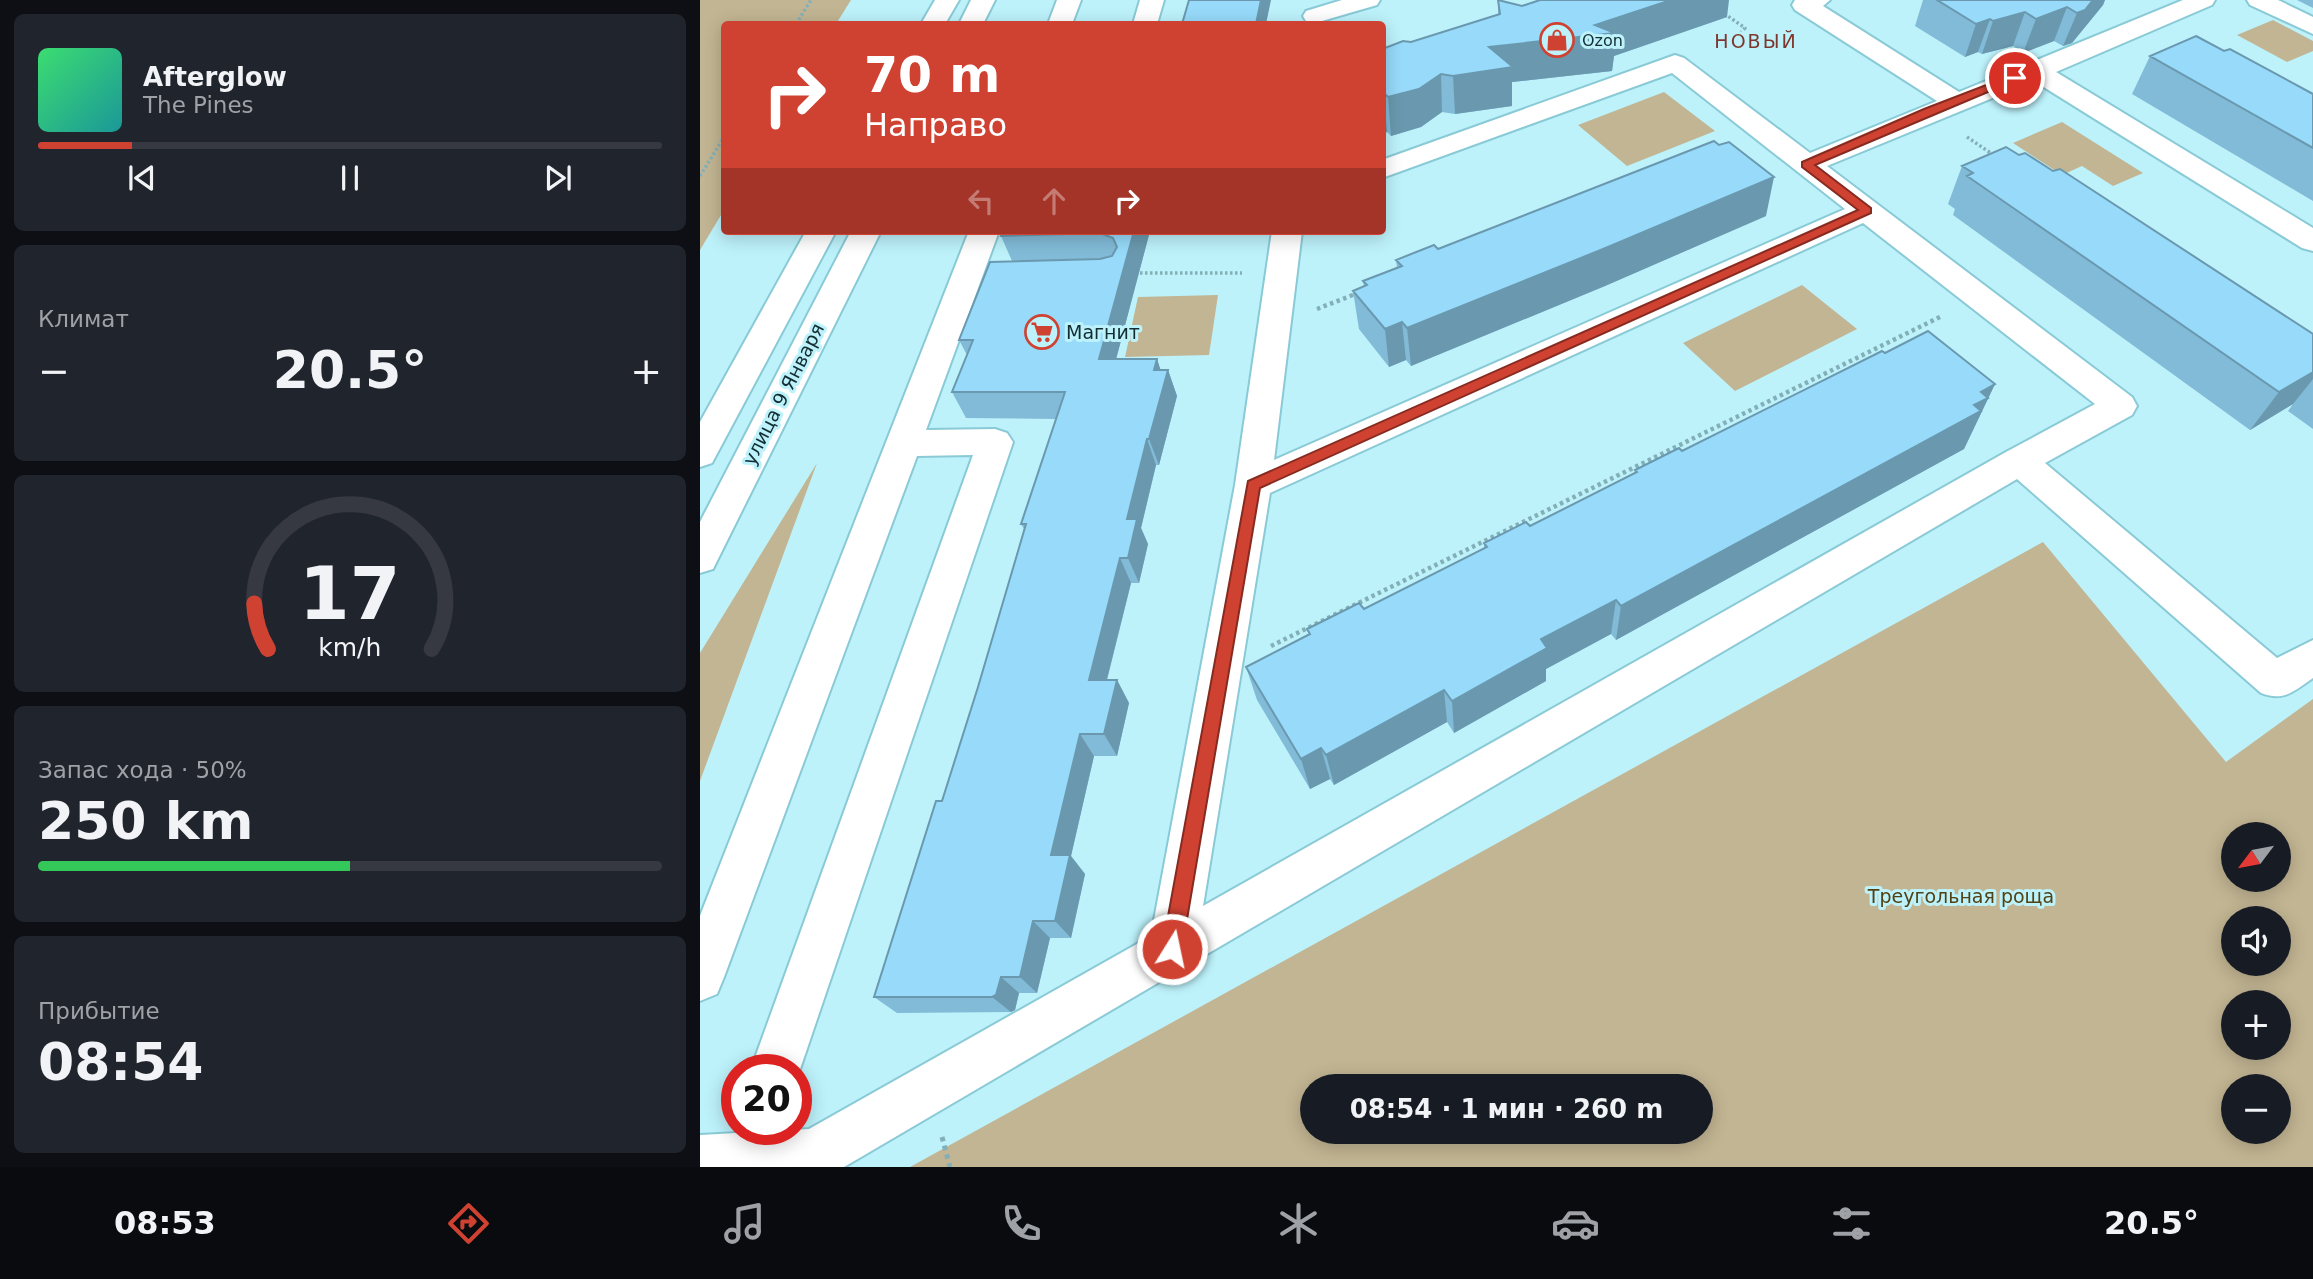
<!DOCTYPE html>
<html lang="ru">
<meta charset="utf-8">
<style>
body{margin:0;font-family:"DejaVu Sans",sans-serif;background:#20242c;color:#f1f3f6;height:100vh;display:flex;flex-direction:column;font-size:26px;white-space:nowrap}
*{box-sizing:border-box;margin:0}
p{font-size:23px;color:#9ea1a6}
.icon{flex:none;width:38px;height:38px;fill:none;stroke:currentColor;stroke-width:2;stroke-linecap:round;stroke-linejoin:round}
.map{position:relative;flex:1;overflow:hidden}
.side{display:flex;flex-direction:column;gap:14px;padding:14px;background:#0d0f14;width:700px}
.side>*{flex:none}
.guide{position:absolute;left:21px;top:21px;width:665px;height:214px;border-radius:7px;box-shadow:0 4px 18px #0003;background:#cf4232;color:#fff;overflow:hidden}
.needle{width:46px;rotate:238deg}
.tools{position:absolute;left:1521px;top:822px;display:grid;gap:14px}
.tools a{display:grid;place-items:center;width:70px;height:70px;border-radius:50%;background:#171b24;box-shadow:0 4px 18px #0003;font-size:35px}
.speed{position:absolute;left:21px;top:1054px;display:flex;gap:14px;font-size:35px;font-weight:700;text-align:center}
.speed>*{display:grid;place-content:center;width:91px;height:91px;border-radius:50%;background:#171b24;box-shadow:0 4px 18px #0003;line-height:1}
.speed .limit{border:10px solid #d22;background:#fff;color:#111}
.pin{position:absolute;display:grid;place-items:center;width:60px;height:60px;color:#fff;margin:-30px;border:4px solid #fff;border-radius:50%;box-shadow:0 2px 7px #0007}
.me{position:absolute;width:77px;margin:-38px;rotate:10deg;stroke-linejoin:round;filter:drop-shadow(0 0 5px #0008)}
.turn{display:flex;align-items:center;gap:24px;height:147px;padding:0 28px;font-size:32px}
.turn .icon{width:91px;height:91px;stroke-width:2.5}
.turn b{display:block;font-size:49px;line-height:60px}
.lanes{display:flex;align-items:center;height:66px;padding:0 28px;background:#0003;justify-content:center;gap:35px;direction:ltr}
.lanes .off{opacity:.35}
.big{font-size:52px;font-weight:800;line-height:1.1}
.side .widget{flex:1;display:flex;flex-direction:column;justify-content:center;gap:10px;min-width:0;padding:0 24px;border-radius:10px;background:#20242c}
.side .dial{align-items:center;gap:0}
.dial svg{height:182px;overflow:visible;fill:none;stroke:#363941;stroke-width:7;stroke-linecap:round;text-anchor:middle}
.dial text{fill:#f1f3f6;stroke:none}
.song{display:flex;align-items:center;gap:21px}
.cover{width:84px;height:84px;border-radius:10px;background:linear-gradient(135deg,hsl(140 70% 55%),hsl(180 70% 35%))}
.played{height:7px;border-radius:4px;background:linear-gradient(90deg,#cf4232 15%,#363941 15%)}
.keys{display:flex;justify-content:space-around;direction:ltr}
.heat{display:flex;justify-content:space-between;align-items:center;font-size:38px;direction:ltr}
.charge{height:10px;border-radius:5px;background:linear-gradient(90deg,#34c759 50%,#363941 0)}
.trip{position:absolute;left:600px;top:1074px;width:413px;height:70px;border-radius:35px;background:#171b24;box-shadow:0 4px 18px #0003;font-weight:800;line-height:70px;text-align:center}
.tabs{display:flex;height:112px;justify-content:space-around;align-items:center;background:#090b0e;color:#9ea1a6}
.tabs .icon{width:49px;height:49px}
.tabs .active{color:#cf4232}
.tabs b{font-size:32px;color:#f1f3f6}
main{display:flex;flex:1;min-height:0}
.map>svg:first-child{display:block}
.green{fill:#c2b593;fill-rule:evenodd}
.lines{fill:none;stroke-linecap:round;stroke-linejoin:round}
.minor-casing{stroke:#89cad6;stroke-width:4}
.major-casing{stroke:#89cad6;stroke-width:4}
.path-far2{stroke:#83b0b7;stroke-width:3.5;stroke-dasharray:2.5 2.5;stroke-linecap:butt}
.path-far1{stroke:#83b0b7;stroke-width:4.5;stroke-dasharray:3.5 3.5;stroke-linecap:butt}
.path{stroke:#83b0b7;stroke-width:5;stroke-dasharray:4.5 4.5;stroke-linecap:butt}
.minor{fill:#fff;fill-rule:evenodd}
.major{fill:#fff;fill-rule:evenodd}
.wall{fill:#82bbd7}
.shaded-wall{fill:#6a99af}
.building{fill:#97dafa;stroke:#6a99af;stroke-width:2}
.route{fill:#cf4232;stroke:#872b20;stroke-width:2}
.labels{text-anchor:middle;dominant-baseline:central;stroke-width:6;stroke-linejoin:round;paint-order:stroke}
.far-poi-label{font-size:16px;fill:#132e33;stroke:#bdf2fb;text-anchor:start}
.far-quarter-label{font-size:19px;letter-spacing:2px;fill:#7d372d;stroke:#bdf2fb}
.poi-label{font-size:19px;fill:#132e33;stroke:#bdf2fb;text-anchor:start}
.street-label{font-size:19px;fill:#132e33;stroke:#bdf2fb}
.park-label{font-size:19px;fill:#524213;stroke:#bdf2fb}
</style>
<main>
<section class="side">
<div class="widget">
<div class="song"><i class="cover"></i><div><b>Afterglow</b><p>The Pines</p></div></div>
<div class="played"></div>
<div class="keys"><svg class="icon" aria-label="previous" viewBox="0 0 24 24"><path d="M18 5L8 12l10 7zM5 5v14"/></svg><svg class="icon" aria-label="pause" viewBox="0 0 24 24"><path d="M8 5v14M16 5v14"/></svg><svg class="icon" aria-label="next" viewBox="0 0 24 24"><path d="M6 5l10 7-10 7zM19 5v14"/></svg></div>
</div>
<div class="widget"><p>Климат</p>
<div class="heat"><a>−</a><b class="big">20.5°</b><a>+</a></div>
</div>
<div class="widget dial"><svg viewBox="0 0 100 80">
<path d="M14 69A42 42 0 1 1 86 69"/>
<path d="M14 69A42 42 0 0 1 8 49" stroke="#cf4232"/>
<text x="50" y="56" font-size="32" font-weight="700">17</text>
<text x="50" y="72" font-size="11">km/h</text>
</svg></div>
<div class="widget"><p>Запас хода · 50%</p><b class="big">250 km</b><div class="charge"></div></div>
<div class="widget"><p>Прибытие</p><b class="big">08:54</b></div>
</section>
<div class="map">
<svg width="1613" height="1167" viewBox="0 0 1613 1167">
<rect width="100%" height="100%" fill="#bdf2fb"/>
<!-- green -->
<path class="green" d="M0 0H151L136 24H24V210L0 250Z
M1573 20 1613 41V51L1587 62 1537 35Z
M964 92 1015 131 927 166 878 125Z
M1362 122 1443 173 1413 186 1382 166 1362 175 1313 143Z
M1102 285 1157 329 1035 391 983 343Z
M518 295 509 355 425 357 438 297Z
M117 463 0 781V653Z
M1343 542 1526 762 1613 699V1167H210ZM1533 835H1578V880H1533ZM1533 919H1578V964H1533ZM1533 1003H1578V1048H1533ZM612 1087H1001V1132H612ZM1533 1087H1578V1132H1533Z"/>
<g class="lines">
<!-- minor casing -->
<g class="minor-casing">
<path id="minor" d="M357 0H381L372 24H348Z
M440 0H464L457 24H433Z
M642 0H680L677 5 615 23 606 21 603 16 606 11Z
M1095 0H1130L1123 6 1259 92 1483 0H1515L1512 5 1356 72 1613 228V251L1602 248 1334 81 1127 166 1432 397 1437 406 1432 415 1345 463 1577 658 1613 640V678C1594 691 1584 702 1561 693L1317 479 144 1167H0V1135L109 1129 451 936 535 485 572 231H602L574 460 1145 209 972 73 682 178V160L975 55 984 58 1110 153 1237 101 1095 10 1092 5ZM1163 223 1395 404 1306 452 503 906 570 493Z
M1547 0H1578L1613 17V34L1550 5Z
M269 231H299L226 430 295 429 307 433 313 442 96 1081V1069H51L273 455 217 456 24 977 17 994 0 1001V916Z"/>
</g>
<!-- major casing -->
<g class="major-casing">
<path id="major" d="M235 0H259L245 24H221Z
M271 0H295L283 24H259Z
M106 231H136L12 463 0 467V422Z
M151 231H181L13 569 0 573V522Z"/>
</g>
<!-- path-far2 -->
<path class="path-far2" d="M96 24 111 0
M1014 47 1036 38 1045 28 1022 12
M1267 137 1295 156
M0 176 24 137
M435 273H542
M653 295 658 293"/>
<!-- path-far1 -->
<path class="path-far1" d="M617 309 658 293
M571 646 1242 316"/>
<!-- path -->
<path class="path" d="M242 1137 250 1167"/>
<!-- minor -->
<use href="#minor" class="minor"/>
<!-- major -->
<use href="#major" class="major"/>
</g>
<!-- wall -->
<path class="wall" d="M798 0 822 6 1027 17 914 56 912 71 812 82V106L755 114 742 112 721 127 691 136 687 132 682 134V53L711 42 798 14Z
M1223 0H1405L1403 5 1372 43 1363 46 1354 41 1323 53 1313 46 1282 54 1278 52 1265 57 1215 26Z
M1597 0H1613V8Z
M1524 51 1613 94V201L1432 94 1450 56Z
M1319 155 1353 171 1613 334V429L1588 411 1593 404 1550 430 1253 215 1255 209 1248 204 1262 166Z
M1066 216 905 286 711 366 706 360 689 367 659 329 653 291 664 287 663 281 697 267 696 260 738 249Z
M303 231H450L416 359H457L460 370H468L477 396 459 465H456L441 528 448 544 439 583H431L407 680H417L429 703 417 756H394L371 856 385 874 371 938H350L337 993H319L315 1010 311 1012 197 1013 174 997 242 801 278 687 324 529 321 524 356 419 266 418 252 392 267 355 259 340 312 261 301 236Z
M1185 353 1295 384 1264 449 916 640 911 634 846 669V681L754 733 747 722 634 785 630 779 610 789 557 700 546 667 609 635 607 629 664 609 784 549V543L830 526 934 474 935 470 982 451Z"/>
<!-- shaded-wall -->
<path class="shaded-wall" d="M561 0H571L566 24H556Z
M971 0H1029L1027 17 914 56 912 71 812 82V106L755 114 753 76 789 47 895 25Z
M1393 0H1405L1403 5 1372 43 1363 46 1377 13Z
M1367 7 1354 41 1323 53 1336 19Z
M1325 12 1313 46 1282 54 1293 21Z
M1290 19 1278 52 1265 57 1276 24Z
M741 74 742 112 721 127 691 136 688 97Z
M684 93 687 132 682 134V94Z
M1074 177 1066 216 905 286 711 366 707 328Z
M434 231H450L409 386 399 359Z
M702 322 706 360 689 367 685 329Z
M457 359 465 383 468 370 477 396 459 465 449 439 454 370Z
M1613 372V379L1593 404 1550 430 1579 392Z
M1295 384 1264 449 916 640 921 606Z
M447 439 456 465 441 528 448 544 439 583 428 558 427 519Z
M420 558 431 583 401 703 389 680Z
M916 600 911 634 846 669V681L754 733 752 701 841 639Z
M417 680 429 703 417 756 404 734Z
M744 690 747 722 634 785 626 755Z
M380 734 394 756 371 856 385 874 371 938 355 921 351 855Z
M621 748 630 779 610 789 601 759Z
M333 921 350 938 337 993 320 977Z
M301 977 319 993 315 1010 311 1012 292 997Z"/>
<!-- building -->
<path class="building" d="M489 0H561L556 24H482Z
M798 0 822 6 840 0H971L895 25 915 33 789 47 813 67 753 76 741 74 719 89 688 97 684 93 682 94V53L685 52V48L703 41 711 42 800 14Z
M1237 0H1393L1385 10 1377 13 1367 7 1336 19 1325 12 1293 21 1290 19 1276 24Z
M1496 36 1524 51 1530 49 1613 94V148L1450 56Z
M1014 141 1019 145 1029 142 1074 177 908 247 707 328 702 322 685 329 653 291 667 285 663 281 702 266 696 260 734 245 738 249Z
M1306 147 1319 155 1325 153 1353 171 1360 169 1613 334V372L1579 392 1267 176 1273 173 1262 166Z
M303 231H434L399 359H457L454 370H468L449 439H447L427 519H437L428 558H420L389 680H417L404 734H380L351 855H370L355 921H333L320 977H301L296 995 292 997H174L236 801H242L278 687 326 524H321L365 392H252L273 340H259L290 262 400 259 412 256 417 247 413 238 400 233 301 236Z
M1228 331 1295 384 1281 392 1288 398 1274 405 1281 411 921 606 916 600 841 639 847 648 752 701 744 690 626 755 621 748 601 759 546 667 610 634 607 629 659 603 664 609 787 547 784 543 826 522 830 526 937 472 935 470 979 448 982 451 1182 351 1185 353Z"/>
<!-- route -->
<path class="route" d="M1312 75 1321 78 1115 165 1171 208V213L560 488 482 949 479 956 472 959 465 956 462 949 548 481 1158 210 1102 167V162L1224 109Z"/>
<!-- icons -->
<defs>
<g id="shop-ring" transform="scale(1.75)"><circle r="9.5" fill="#bdf2fb" stroke="#cf4232" stroke-width="1.5"/><path d="M-5-2.5h2.3a2.7 3.5 0 0 1 5.4 0H5L5.5 6h-11ZM-1.5-2.5h3a1.5 2.3 0 0 0-3 0Z" fill="#cf4232"/></g>
<g id="supermarket-ring" transform="scale(1.75)"><circle r="9.5" fill="#bdf2fb" stroke="#cf4232" stroke-width="1.5"/><path d="M-6-5.5h2.5l.6 2H6L4.5 2H-2.5L-4.4-4H-6ZM-1.5 3.2a1.3 1.3 0 1 0 .1 0ZM3 3.2a1.3 1.3 0 1 0 .1 0Z" fill="#cf4232"/></g>
</defs>
<g fill-rule="evenodd">
<use href="#shop-ring" x="857" y="40"/>
<use href="#supermarket-ring" x="342" y="332"/>
</g>
<g class="labels">
<!-- far-poi labels -->
<g class="far-poi-label">
<text x="882" y="40">Ozon</text>
</g>
<!-- far-quarter labels -->
<g class="far-quarter-label">
<text x="1056" y="41">НОВЫЙ</text>
</g>
<!-- poi labels -->
<g class="poi-label">
<text x="366" y="332">Магнит</text>
</g>
<!-- street labels -->
<g class="street-label">
<text transform="translate(83 394) rotate(-63)">улица 9 Января</text>
</g>
<!-- park labels -->
<g class="park-label">
<text x="1261" y="896">Треугольная роща</text>
</g>
</g>
</svg>
<div class="tools">
<a><svg class="needle" viewBox="-14 -14 28 28"><path d="M0-13l5 13h-10z" fill="#e53935"/><path d="M0 13l5-13h-10z" fill="#9ea1a6"/></svg></a>
<a><svg class="icon" aria-label="sound" viewBox="0 0 24 24"><path d="M4 9h4l5-4v14l-5-4H4zM17 9q2 3 0 6"/></svg></a>
<a>+</a>
<a>−</a>
</div>
<div class="speed"><div class="limit">20</div></div>
<div class="pin" style="left:1315px;top:78px;background:#d93025"><svg class="icon" aria-label="arrive" viewBox="0 0 24 24"><path d="M6 21V4h12l-3 4 3 4H6"/></svg></div>
<svg class="me" style="left:472px;top:949px" viewBox="-20 -20 40 40"><circle r="17" fill="#cf4232" stroke="#fff" stroke-width="3"/><path d="M0-11L8 9 0 5-8 9z" fill="#fff"/></svg>
<div class="trip">08:54 · 1 мин · 260 m</div>
<div class="guide">
<div class="turn"><svg class="icon" aria-label="right" viewBox="0 0 24 24"><path d="M7 20v-9h11M14 6l5 5-5 5"/></svg><div><b>70 m</b>Направо</div></div>
<div class="lanes"><svg class="icon off" aria-label="left" viewBox="0 0 24 24"><path d="M17 20v-9H6M10 6l-5 5 5 5"/></svg><svg class="icon off" aria-label="ahead" viewBox="0 0 24 24"><path d="M12 20V5M6 11l6-6 6 6"/></svg><svg class="icon" aria-label="right" viewBox="0 0 24 24"><path d="M7 20v-9h11M14 6l5 5-5 5"/></svg></div>
</div>
</div>
</main>
<nav class="tabs">
<b>08:53</b>
<svg class="icon active" aria-label="directions" viewBox="0 0 24 24"><path d="M12 3l9 9-9 9-9-9zM9 14v-3h6M13 9l2 2-2 2"/></svg>
<svg class="icon" aria-label="music" viewBox="0 0 24 24"><path d="M9 18V5l10-2v13"/><circle cx="6" cy="18" r="3"/><circle cx="16" cy="16" r="3"/></svg>
<svg class="icon" aria-label="phone" viewBox="0 0 24 24"><path d="M5 4h4l2 5-3 2q2 4 5 5l2-3 5 2v4C11 20 4 13 5 4z"/></svg>
<svg class="icon" aria-label="climate" viewBox="0 0 24 24"><path d="M12 3v18M4 7l16 10M4 17L20 7"/></svg>
<svg class="icon" aria-label="car" viewBox="0 0 24 24"><path d="M5 17H2v-5l4-1 3-4h7l3 4 3 1v5h-3M9 17h6M6 11h13"/><circle cx="7" cy="17" r="2"/><circle cx="17" cy="17" r="2"/></svg>
<svg class="icon" aria-label="filters" viewBox="0 0 24 24"><path d="M4 7h16M4 17h16"/><circle cx="9" cy="7" r="2"/><circle cx="15" cy="17" r="2"/></svg>
<b>20.5°</b>
</nav>
